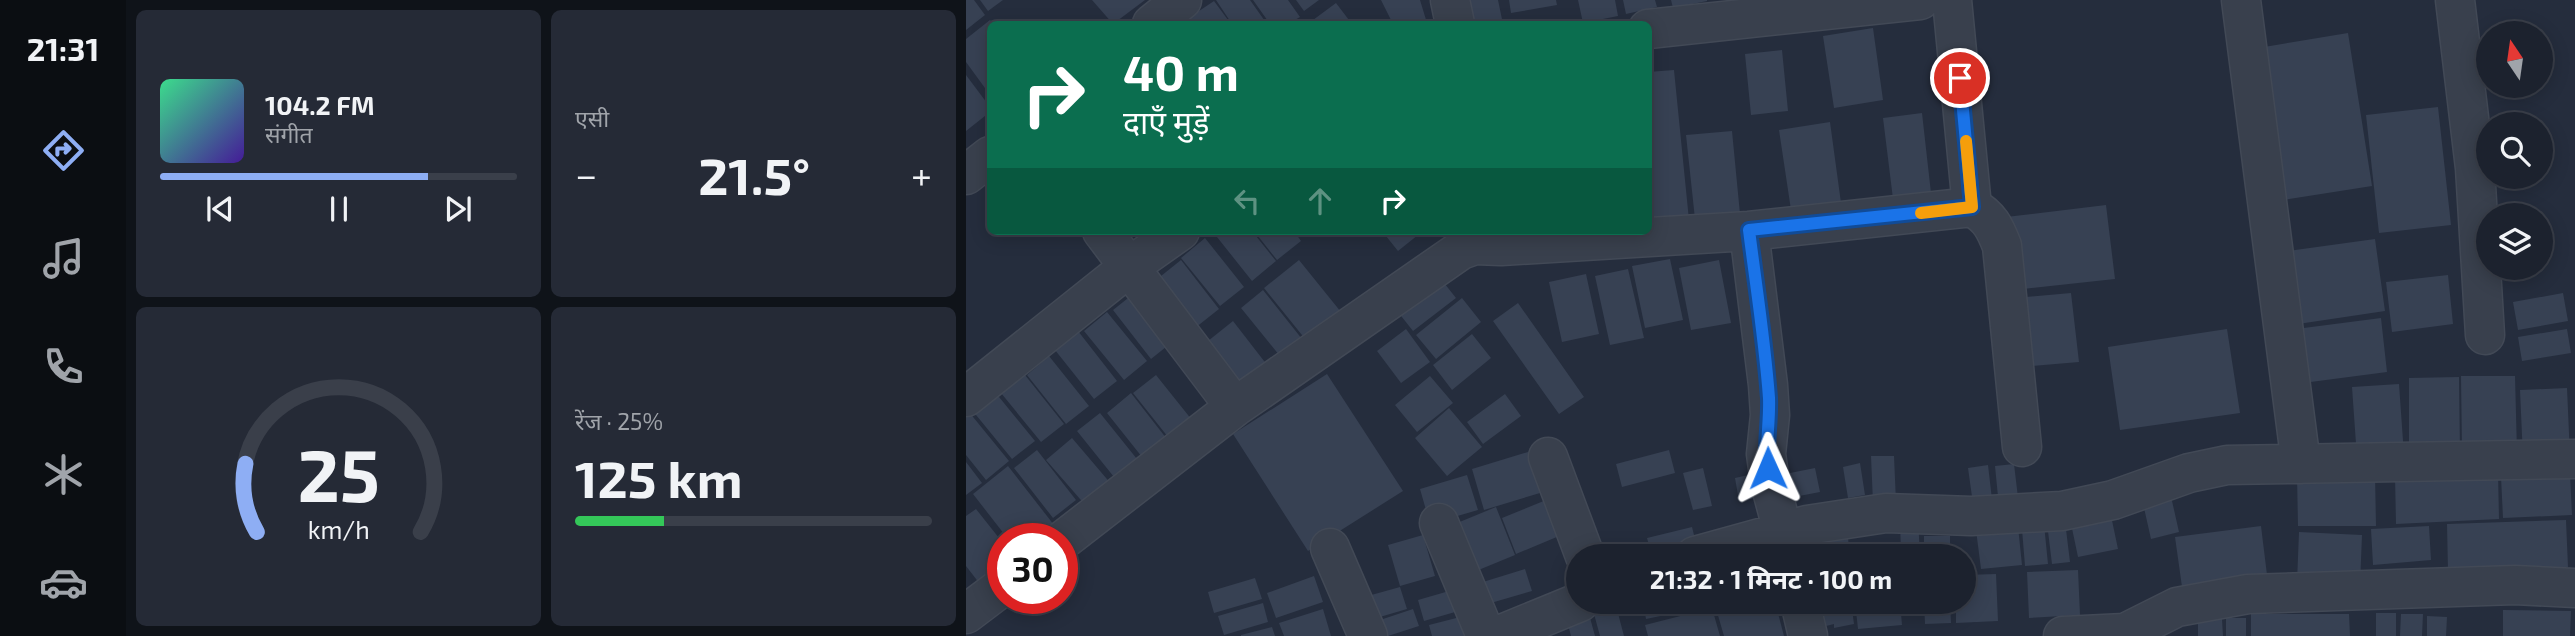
<!DOCTYPE html>
<html lang="hi">
<meta charset="utf-8">
<style>
body{margin:0;font-family:"Exo 2","Noto Sans Devanagari",sans-serif;background:#252a36;color:#f1f3f6;height:100vh;display:flex;flex-direction:column;font-size:26px;white-space:nowrap}
*{box-sizing:border-box;margin:0}
p{font-size:23px;color:#a0a4aa}
.icon{flex:none;width:38px;height:38px;fill:none;stroke:currentColor;stroke-width:2;stroke-linecap:round;stroke-linejoin:round}
.map{position:relative;flex:1;overflow:hidden}
.panel{display:flex;flex-direction:column;gap:10px;padding:10px;background:#0f1319;width:840px}
.panel>*{flex:none}
.banner{position:absolute;left:21px;top:21px;width:665px;height:214px;border-radius:10px;box-shadow:0 4px 18px #0003,0 0 0 2px #3a3f4a;background:#0b6e4f;color:#fff;overflow:hidden}
.needle{width:46px;rotate:347deg}
.controls{position:absolute;left:1510px;top:21px;display:grid;gap:14px}
.controls a{display:grid;place-items:center;width:77px;height:77px;border-radius:50%;background:#1c222e;box-shadow:0 4px 18px #0003,0 0 0 2px #3a3f4a;font-size:35px}
.speed{position:absolute;left:21px;top:523px;display:flex;gap:14px;font-size:35px;font-weight:700;text-align:center}
.speed>*{display:grid;place-content:center;width:91px;height:91px;border-radius:50%;background:#1c222e;box-shadow:0 4px 18px #0003,0 0 0 2px #3a3f4a;line-height:1}
.speed .limit{border:10px solid #d22;background:#fff;color:#111}
.pin{position:absolute;display:grid;place-items:center;width:60px;height:60px;color:#fff;margin:-30px;border:4px solid #fff;border-radius:50%;box-shadow:0 2px 7px #0007}
.me{position:absolute;width:77px;margin:-38px;rotate:359deg;stroke-linejoin:round;filter:drop-shadow(0 0 5px #0008)}
.turn{display:flex;align-items:center;gap:24px;height:147px;padding:0 21px;font-size:32px}
.turn .icon{width:91px;height:91px;stroke-width:2.5}
.turn b{display:block;font-size:49px;line-height:60px}
.lanes{display:flex;align-items:center;height:66px;padding:0 21px;background:#0003;justify-content:center;gap:35px;direction:ltr}
.lanes .off{opacity:.35}
.big{font-size:52px;font-weight:700;line-height:1.1}
.panel .tile{flex:1;display:flex;flex-direction:column;justify-content:center;gap:10px;min-width:0;padding:0 24px;border-radius:10px;background:#252a36}
.panel .dial{align-items:center;gap:0}
.dial svg{height:182px;overflow:visible;fill:none;stroke:#3a3f4a;stroke-width:7;stroke-linecap:round;text-anchor:middle}
.dial text{fill:#f1f3f6;stroke:none}
.song{display:flex;align-items:center;gap:21px}
.cover{width:84px;height:84px;border-radius:10px;background:linear-gradient(135deg,hsl(150 70% 55%),hsl(260 70% 35%))}
.played{height:7px;border-radius:4px;background:linear-gradient(90deg,#8eaef4 75%,#3a3f4a 75%)}
.keys{display:flex;justify-content:space-around;direction:ltr}
.heat{display:flex;justify-content:space-between;align-items:center;font-size:38px;direction:ltr}
.charge{height:10px;border-radius:5px;background:linear-gradient(90deg,#34c759 25%,#3a3f4a 0)}
.panel .tiles{flex:1;display:grid;gap:10px;grid-template-columns:repeat(2,1fr)}
.trip{position:absolute;left:600px;top:544px;width:410px;height:70px;border-radius:35px;background:#1c222e;box-shadow:0 4px 18px #0003,0 0 0 2px #3a3f4a;font-weight:700;line-height:70px;text-align:center}
main{display:flex;flex:1;min-height:0}
.tabs{display:flex;flex-direction:column;width:126px;justify-content:space-around;align-items:center;background:#0b0e12;color:#a0a4aa}
.tabs .icon{width:49px;height:49px}
.tabs .selected{color:#8eaef4}
.tabs b{font-size:32px;color:#f1f3f6}
.map>svg:first-child{display:block}
.building{fill:#374153}
.lines{fill:none;stroke-linecap:round;stroke-linejoin:round}
.street-casing{stroke:#424956;stroke-width:41}
.street{stroke:#39404d;stroke-width:38}
.route-casing{stroke:#114b97;stroke-width:18}
.route{stroke:#1a73e8;stroke-width:12}
.slow{stroke:#f59e0b;stroke-width:12}
</style>
<main>
<nav class="tabs">
<b>21:31</b>
<svg class="icon selected" aria-label="directions" viewBox="0 0 24 24"><path d="M12 3l9 9-9 9-9-9zM9 14v-3h6M13 9l2 2-2 2"/></svg>
<svg class="icon" aria-label="music" viewBox="0 0 24 24"><path d="M9 18V5l10-2v13"/><circle cx="6" cy="18" r="3"/><circle cx="16" cy="16" r="3"/></svg>
<svg class="icon" aria-label="phone" viewBox="0 0 24 24"><path d="M5 4h4l2 5-3 2q2 4 5 5l2-3 5 2v4C11 20 4 13 5 4z"/></svg>
<svg class="icon" aria-label="climate" viewBox="0 0 24 24"><path d="M12 3v18M4 7l16 10M4 17L20 7"/></svg>
<svg class="icon" aria-label="car" viewBox="0 0 24 24"><path d="M5 17H2v-5l4-1 3-4h7l3 4 3 1v5h-3M9 17h6M6 11h13"/><circle cx="7" cy="17" r="2"/><circle cx="17" cy="17" r="2"/></svg>
</nav>
<section class="panel">
<div class="tiles">
<div class="tile">
<div class="song"><i class="cover"></i><div><b>104.2 FM</b><p>संगीत</p></div></div>
<div class="played"></div>
<div class="keys"><svg class="icon" aria-label="previous" viewBox="0 0 24 24"><path d="M18 5L8 12l10 7zM5 5v14"/></svg><svg class="icon" aria-label="pause" viewBox="0 0 24 24"><path d="M8 5v14M16 5v14"/></svg><svg class="icon" aria-label="next" viewBox="0 0 24 24"><path d="M6 5l10 7-10 7zM19 5v14"/></svg></div>
</div>
<div class="tile"><p>एसी</p>
<div class="heat"><a>−</a><b class="big">21.5°</b><a>+</a></div>
</div>
<div class="tile dial"><svg viewBox="0 0 100 80">
<path d="M14 69A42 42 0 1 1 86 69"/>
<path d="M14 69A42 42 0 0 1 9 39" stroke="#8eaef4"/>
<text x="50" y="56" font-size="32" font-weight="700">25</text>
<text x="50" y="72" font-size="11">km/h</text>
</svg></div>
<div class="tile"><p>रेंज · 25%</p><b class="big">125 km</b><div class="charge"></div></div>
</div>
</section>
<div class="map">
<svg width="1609" height="636" viewBox="0 0 1609 636">
<rect width="100%" height="100%" fill="#252d3d"/>
<!-- building -->
<path class="building" d="M0 0H8L19 15 0 30Z
M14 0H37L22 11Z
M126 0H179L147 24Z
M250 0H284L301 24H266Z
M287 0H322L334 17 322 24H304Z
M330 0H353L338 11Z
M415 0H454L461 23 427 24Z
M494 0H532L537 24H498Z
M543 0H590L591 5 545 13Z
M612 0H649L652 16 617 23Z
M657 0H689L691 7 660 14Z
M705 0H741V1L707 8Z
M248 1 265 24H225L221 19Z
M370 3 386 24H350L347 20Z
M24 20 28 24H24V95L0 62V39Z
M907 28 917 100 868 108 857 36Z
M1382 33 1406 186 1310 201 1286 49Z
M816 50 822 111 785 115 779 54Z
M708 70 723 220 682 224V72Z
M0 75 24 107V112L0 131Z
M1472 107 1485 225 1413 233 1400 115Z
M956 113 966 202 928 207 917 118Z
M864 122 875 203 825 210 813 130Z
M766 131 774 214 729 219 720 135Z
M1140 205 1149 279 1048 290 1040 217Z
M248 231H286L310 261 286 281 247 232Z
M288 231H328L335 241 311 260Z
M416 231H457L432 251Z
M239 238 278 287 254 306 215 258Z
M1409 239 1419 311 1332 324 1322 251Z
M704 259 717 320 679 328 666 266Z
M215 260 253 309 229 328 190 280Z
M333 260 375 312 340 340 298 288Z
M753 260 765 323 725 330 713 268Z
M662 269 678 338 644 345 629 276Z
M471 274 490 298 447 331 428 307Z
M620 274 633 334 596 342 583 282Z
M1482 275 1487 324 1426 332 1420 282Z
M297 290 340 344 318 361 275 308Z
M171 291 210 339 185 359 147 310Z
M1105 293 1113 362 1056 367 1049 298Z
M1597 293 1602 321 1552 330 1547 302Z
M496 298 515 322 470 359 450 335Z
M552 303 618 397 593 414 527 321Z
M141 312 181 361 158 380 118 331Z
M1415 318 1421 372 1337 383 1330 329Z
M267 321 305 370 281 389 242 341Z
M440 329 464 362 435 383 411 351Z
M1261 329 1274 413 1154 430 1142 347Z
M1601 329 1605 353 1556 361 1552 337Z
M112 331 151 381 128 399 89 350Z
M506 334 525 358 486 390 467 365Z
M83 356 123 406 100 424 61 375Z
M361 374 437 491 342 551 267 434Z
M59 375 98 424 75 442 35 393Z
M190 375 230 425 206 442 167 393Z
M464 376 487 403 451 432 429 405Z
M1495 376H1549L1551 452H1496Z
M1493 377 1494 453 1443 454V378Z
M1433 384 1438 455 1391 458 1386 387Z
M1601 388 1604 456 1557 458 1554 390Z
M29 392 69 441 46 459 6 410Z
M165 393 204 443 180 462 141 413Z
M539 394 555 416 517 444 501 422Z
M483 408 516 447 481 476 449 438Z
M3 412 43 461 20 480 0 455V414Z
M134 413 175 464 152 482 111 431Z
M106 438 146 485 121 507 80 460Z
M71 450 110 500 87 518 48 468Z
M703 450 709 473 656 487 650 464Z
M562 452 574 493 518 510 506 469Z
M905 456H928L930 502 907 503Z
M0 462 16 483 0 495Z
M894 463 899 495 882 498 877 467Z
M1048 464 1053 506 1033 507 1029 466Z
M1022 465 1027 508 1008 511 1002 468Z
M42 466 88 525 70 539H42L7 494Z
M737 468 746 506 727 510 717 473Z
M849 468 854 492 828 497 824 473Z
M800 471 805 495 773 501 769 478Z
M1532 472 1533 519 1430 524 1429 476Z
M1409 474 1410 526H1332L1331 475Z
M1604 474 1606 515 1537 518 1535 477Z
M501 475 512 510 464 524 454 489Z
M1202 483 1213 532 1185 539 1174 490Z
M590 496 605 531 550 554 536 518Z
M1143 506 1152 549 1112 557 1103 514Z
M530 507 549 555 498 576 479 528Z
M10 509 37 543V572L17 588 0 566V516Z
M1098 513 1104 562 1086 564 1080 515Z
M1077 514 1082 564 1059 566 1055 517Z
M1051 517 1056 565 1015 569 1009 522Z
M934 518 952 519 954 556H935Z
M1600 520 1602 567 1482 571 1481 524Z
M1295 526 1302 583 1217 594 1209 537Z
M1463 526 1465 560 1407 565 1405 529Z
M726 527 733 555 686 556 681 538Z
M881 529 884 556H864L862 531Z
M1333 532 1396 535 1394 585 1331 582Z
M457 535 469 576 434 586 422 545Z
M958 536H984V556H958Z
M559 569 566 591 511 607 504 586Z
M1112 570 1114 615 1063 618 1061 572Z
M1030 574 1032 621 990 623V602H998V575Z
M348 576 357 602 310 618 301 593Z
M289 578 296 599 248 613 242 592Z
M434 587 441 609 397 622 391 599Z
M490 589 496 610 458 621 452 600Z
M649 602 658 636H634L625 603Z
M677 602H732L733 608 680 619Z
M788 602H809L818 636H758L751 612Z
M838 602H885L888 624 868 628V624L844 630Z
M889 602H934L936 625 892 629Z
M958 602H984L985 623 959 624Z
M297 603 302 622 258 635 252 616Z
M620 603 629 636H605L598 609Z
M746 608 754 636H682L679 625Z
M357 609 365 636H318L313 623Z
M447 609 453 626 422 636H403L399 625Z
M1537 610 1605 611 1604 636H1537Z
M1410 613H1430V636H1410Z
M1285 614H1383L1384 636H1285Z
M1435 614H1457L1456 636H1434Z
M502 615 507 636H466L463 625Z
M1461 616 1481 617 1480 636H1461Z
M1260 618H1280V636H1260Z
M1256 619 1257 636H1232V620Z
M306 627 309 636H275V635Z"/>
<g class="lines">
<!-- street casing -->
<g class="street-casing">
<path id="street" d="M484 0 489 24
M1275 0 1335 464
M1489 0 1509 168 1519 335
M186 24 216 0
M682 29 954 0
M0 175 24 156
M1006 207C1024 217 1029 228 1036 246L1056 447
M136 231 269 407
M783 231 802 385 804 415 800 454 804 483 823 554
M0 397 163 267 214 231
M582 457 619 556
M473 523 520 636
M96 541 269 407 495 250 509 245 535 246 783 231 1006 207 986 0
M364 548 402 636
M729 556 841 525 920 513 1005 516 1096 511 1147 500 1223 473 1261 465 1609 459
M834 602 842 636
M0 614 37 586
M531 636 614 602
M1097 636 1159 633 1211 607 1282 594 1549 585 1609 588"/>
</g>
<!-- street -->
<use href="#street" class="street"/>
</g>
<g class="lines">
<!-- route casing -->
<g class="route-casing">
<path id="route" d="M802 468C799 445 804 422 803 398 799 342 790 286 783 230L1006 207 994 78"/>
</g>
<!-- route -->
<use href="#route" class="route"/>
<!-- slow -->
<path class="slow" d="M955 213 1006 207 1000 141"/>
</g>
</svg>
<div class="controls">
<a><svg class="needle" viewBox="-14 -14 28 28"><path d="M0-13l5 13h-10z" fill="#e53935"/><path d="M0 13l5-13h-10z" fill="#a0a4aa"/></svg></a>
<a><svg class="icon" aria-label="search" viewBox="0 0 24 24"><circle cx="10" cy="10" r="6"/><path d="M15 15l6 6"/></svg></a>
<a><svg class="icon" aria-label="layers" viewBox="0 0 24 24"><path d="M12 4l9 5-9 5-9-5zM3 14l9 5 9-5"/></svg></a>
</div>
<div class="speed"><div class="limit">30</div></div>
<div class="pin" style="left:994px;top:78px;background:#d93025"><svg class="icon" aria-label="arrive" viewBox="0 0 24 24"><path d="M6 21V4h12l-3 4 3 4H6"/></svg></div>
<svg class="me" style="left:802px;top:468px" viewBox="-20 -20 40 40"><path d="M0-17L14 15 0 8-14 15z" fill="#1a73e8" stroke="#fff" stroke-width="4"/></svg>
<div class="trip">21:32 · 1 मिनट · 100 m</div>
<div class="banner">
<div class="turn"><svg class="icon" aria-label="right" viewBox="0 0 24 24"><path d="M7 20v-9h11M14 6l5 5-5 5"/></svg><div><b>40 m</b>दाएँ मुड़ें</div></div>
<div class="lanes"><svg class="icon off" aria-label="left" viewBox="0 0 24 24"><path d="M17 20v-9H6M10 6l-5 5 5 5"/></svg><svg class="icon off" aria-label="ahead" viewBox="0 0 24 24"><path d="M12 20V5M6 11l6-6 6 6"/></svg><svg class="icon" aria-label="right" viewBox="0 0 24 24"><path d="M7 20v-9h11M14 6l5 5-5 5"/></svg></div>
</div>
</div>
</main>
